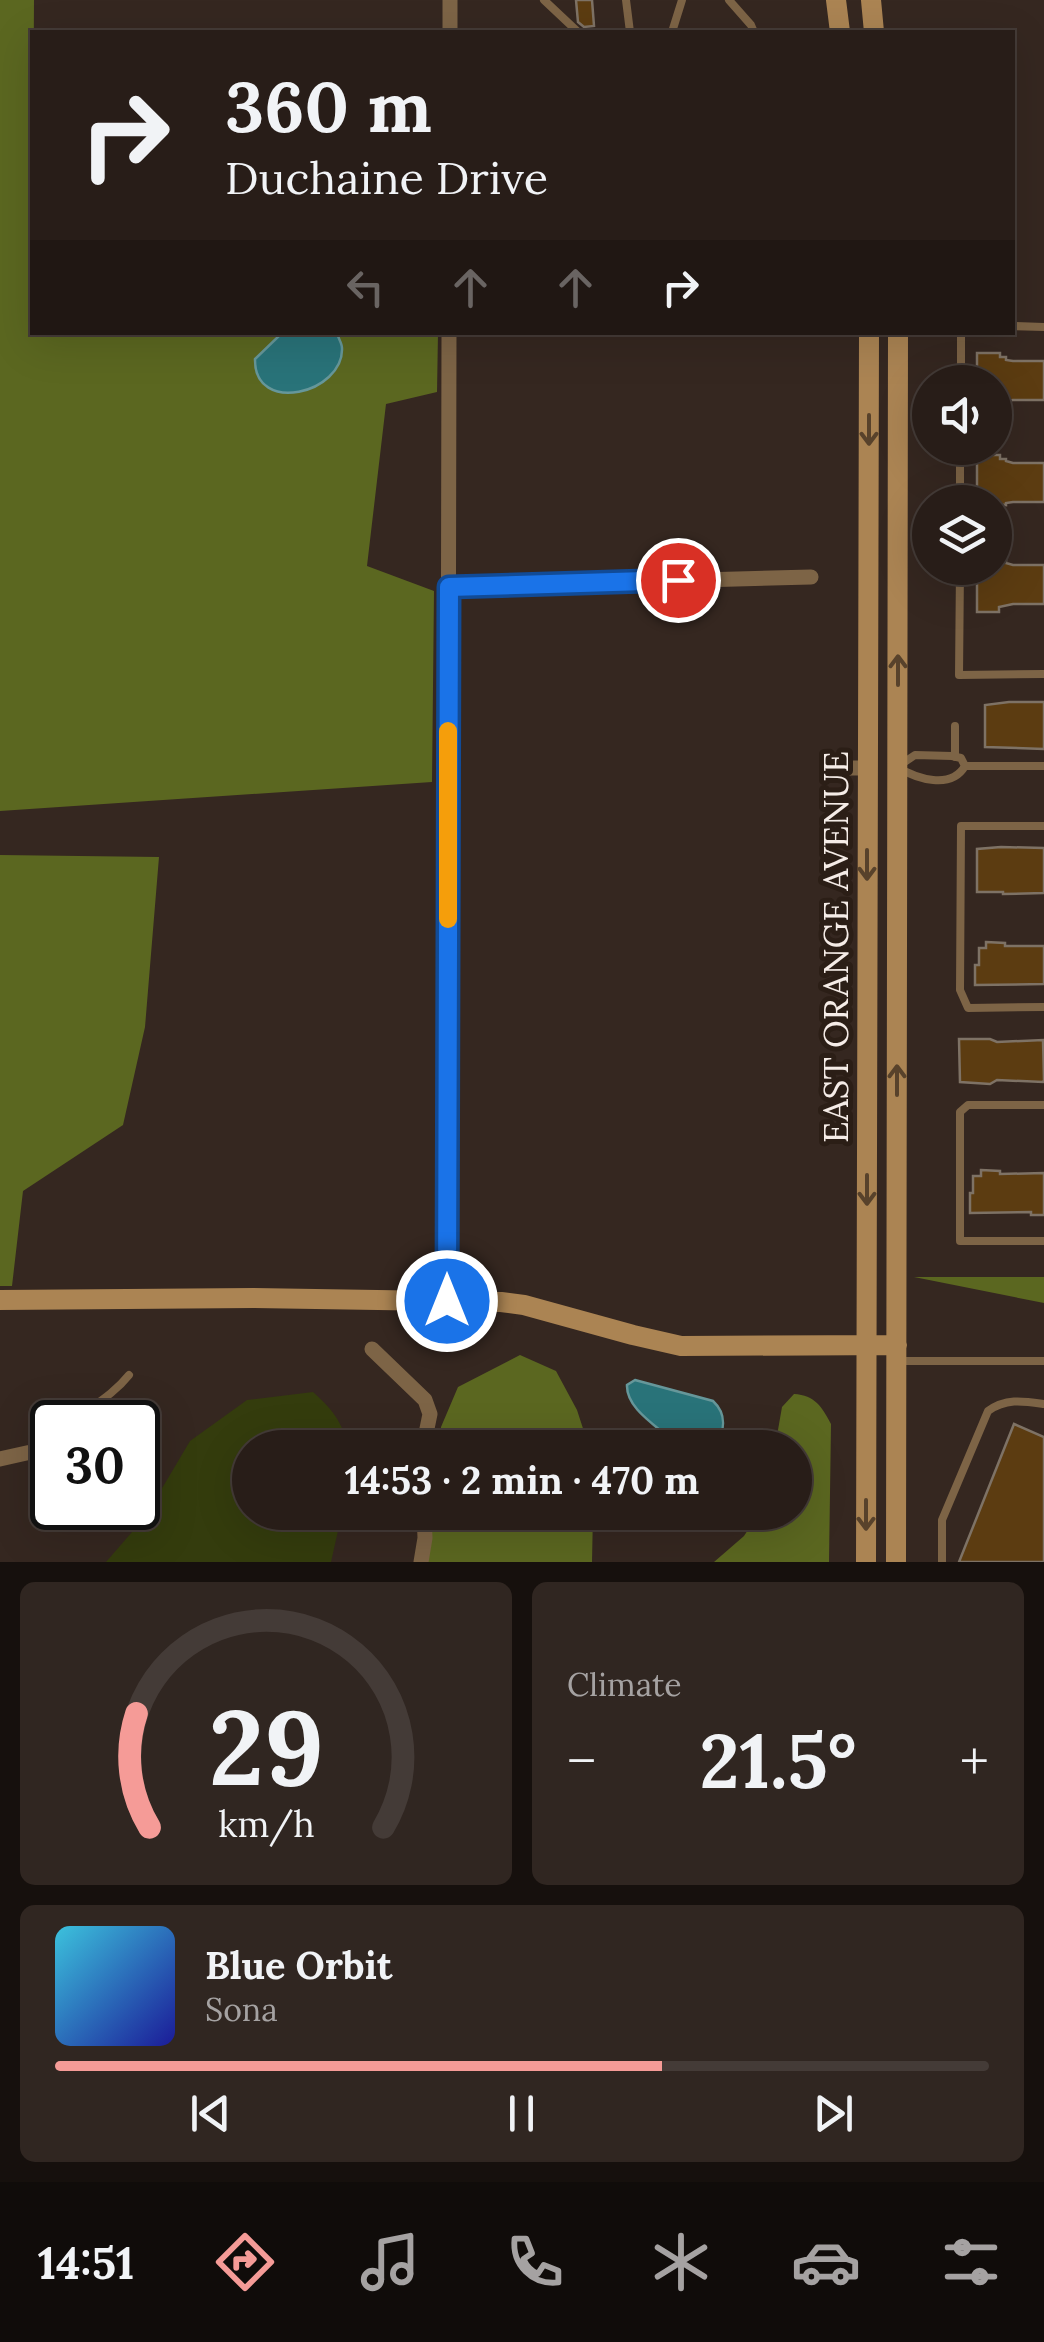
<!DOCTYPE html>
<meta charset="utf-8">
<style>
body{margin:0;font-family:Lora,serif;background:#302621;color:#f1f3f6;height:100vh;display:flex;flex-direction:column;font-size:38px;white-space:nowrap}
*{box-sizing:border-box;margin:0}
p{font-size:32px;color:#a5a2a2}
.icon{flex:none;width:55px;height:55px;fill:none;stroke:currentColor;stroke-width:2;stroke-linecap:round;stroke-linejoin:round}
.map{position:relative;height:1562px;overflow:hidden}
.panel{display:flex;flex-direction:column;gap:20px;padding:20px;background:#16100d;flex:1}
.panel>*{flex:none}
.top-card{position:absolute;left:30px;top:30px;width:985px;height:305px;border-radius:0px;box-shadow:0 10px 40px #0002,0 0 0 2px #443b37;background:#281d18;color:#f1f3f6;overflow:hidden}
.tools{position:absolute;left:912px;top:365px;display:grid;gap:20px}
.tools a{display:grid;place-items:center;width:100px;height:100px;border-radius:50%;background:#281d18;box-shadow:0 10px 40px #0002,0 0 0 2px #443b37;font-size:50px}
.speed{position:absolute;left:30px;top:1400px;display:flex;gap:20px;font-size:50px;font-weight:700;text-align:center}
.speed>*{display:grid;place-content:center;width:130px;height:130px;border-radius:50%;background:#281d18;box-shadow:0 10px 40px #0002,0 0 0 2px #443b37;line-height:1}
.speed .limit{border:5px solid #111;border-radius:15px;background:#fff;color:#111}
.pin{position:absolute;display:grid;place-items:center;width:85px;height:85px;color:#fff;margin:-42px;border:5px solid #fff;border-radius:50%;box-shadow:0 2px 10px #0007}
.me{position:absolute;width:110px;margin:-55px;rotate:0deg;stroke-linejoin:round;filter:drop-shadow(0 0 8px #0008)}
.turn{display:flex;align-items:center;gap:35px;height:210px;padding:0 30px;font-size:45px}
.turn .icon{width:130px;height:130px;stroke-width:2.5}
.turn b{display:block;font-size:70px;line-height:85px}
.lanes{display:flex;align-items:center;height:95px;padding:0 30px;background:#0003;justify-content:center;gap:50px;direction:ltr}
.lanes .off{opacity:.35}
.big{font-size:75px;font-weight:700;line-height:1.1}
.panel .widget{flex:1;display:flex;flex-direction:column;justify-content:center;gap:15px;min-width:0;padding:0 35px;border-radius:15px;background:#302621}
.panel .dial{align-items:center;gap:0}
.dial svg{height:260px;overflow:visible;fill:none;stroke:#443b37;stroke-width:7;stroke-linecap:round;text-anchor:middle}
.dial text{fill:#f1f3f6;stroke:none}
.song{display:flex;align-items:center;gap:30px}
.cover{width:120px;height:120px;border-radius:15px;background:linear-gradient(135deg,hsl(190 70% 55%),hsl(240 70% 35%))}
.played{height:10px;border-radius:5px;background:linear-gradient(90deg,#f59b97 65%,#443b37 65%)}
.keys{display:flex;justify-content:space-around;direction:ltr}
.heat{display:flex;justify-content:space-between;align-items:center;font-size:55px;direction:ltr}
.panel .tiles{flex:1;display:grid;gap:20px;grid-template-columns:1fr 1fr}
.widget:last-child{grid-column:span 2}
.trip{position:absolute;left:232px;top:1430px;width:580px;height:100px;border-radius:50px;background:#281d18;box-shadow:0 10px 40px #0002,0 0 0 2px #443b37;font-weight:700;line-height:100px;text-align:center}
.dock{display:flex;height:160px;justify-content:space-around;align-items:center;background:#100c0a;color:#a5a2a2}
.dock .icon{width:70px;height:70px}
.dock .selected{color:#f59b97}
.dock b{font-size:45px;color:#f1f3f6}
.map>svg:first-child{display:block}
.green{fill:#343c0d}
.forest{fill:#5b6720}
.water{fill:#297379;stroke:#66979a;stroke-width:2.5}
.building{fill:#5c3c11;stroke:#7e7265;stroke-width:2.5}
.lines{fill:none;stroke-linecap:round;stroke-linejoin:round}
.lane{stroke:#7d6446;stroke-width:8}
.street{stroke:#7d6446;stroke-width:15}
.secondary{stroke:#ab8453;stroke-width:20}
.oneway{stroke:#58422b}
.route-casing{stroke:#114b97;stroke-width:25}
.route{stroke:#1a73e8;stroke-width:18}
.slow{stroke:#f59e0b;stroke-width:18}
.labels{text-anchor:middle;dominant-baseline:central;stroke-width:10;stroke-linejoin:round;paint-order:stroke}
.street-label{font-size:35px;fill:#f5ece7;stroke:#2b1e16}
</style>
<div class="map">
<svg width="1044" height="1562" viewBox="0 0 1044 1562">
<rect width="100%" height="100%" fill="#352720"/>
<!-- green -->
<path class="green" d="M313 1392C331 1408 344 1423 347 1447L250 1448V1512L342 1513 331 1562H106L145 1517 190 1441 247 1400Z"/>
<!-- forest -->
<path class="forest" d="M0 0H34L32 332 438 333 437 392 386 404 367 566 434 591 432 782 0 811Z
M0 855 159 857 145 1027 123 1125 23 1191 12 1286H0Z
M914 1277H1044V1303Z
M520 1355 556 1371 577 1410 589 1447H439L441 1427 458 1387Z
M794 1394C815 1395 822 1407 831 1424L829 1562H714L744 1536 759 1513 795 1512V1448L775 1447 782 1407Z
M432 1513H593L592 1562H427Z"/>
<!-- water -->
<path class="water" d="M282 333H337C338 338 342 343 342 348 344 393 254 416 255 359Z
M635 1380 713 1401C727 1414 725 1431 715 1447H679C663 1429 626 1411 627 1385Z"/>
<!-- building -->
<path class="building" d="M576 0H592L594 26 584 27 578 22Z
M977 353H1000V357H1006V360L1013 361H1044V400H1013L1006 401V404H995V382H977Z
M977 455H1000V459H1006V461L1013 463H1044V502H1013L1006 503V505L977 502Z
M995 561H1006V563L1013 565H1044V604H1013L999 607V612H977V568H995Z
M1009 702H1044V749L985 747V705Z
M1001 847 1044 848V893L1003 894V892H977V849Z
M986 942 1005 943V946H1044V984L975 985V965H979V948H986Z
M959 1039H990L997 1042 1043 1040 1044 1080 1043 1082 997 1080 990 1084 960 1082Z
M981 1170 1000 1171V1174L1044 1173V1215H1031V1212L970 1213V1193H973V1176H981Z
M1014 1424 1044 1437V1562H959Z"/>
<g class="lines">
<!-- lane -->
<path class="lane" d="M544 0 578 32
M626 0 630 32
M729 0 751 25 754 32
M672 32 682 0
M1012 326 1044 327
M961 382V332
M960 502V448
M960 568 959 675 1044 674
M955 726V757
M965 766C951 790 917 779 897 767L915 755 952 756 961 758 965 766H1044
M1044 826H961L960 990 968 1008 1044 1007
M1044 1105H968L960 1112V1241H1044
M897 1361H1044
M72 1422C92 1406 113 1395 129 1375
M942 1562V1520L988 1411C1006 1398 1023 1401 1044 1404"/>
<!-- street -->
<path class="street" d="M450 32V0
M449 587 811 577
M840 768H867
M447 1301 449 332
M372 1349 425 1400 430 1414 423 1448
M0 1459 31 1452 52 1440
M421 1562 425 1538 424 1512"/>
<!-- secondary -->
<path class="secondary" d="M836 0 840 32
M871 0 874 32
M0 1300 253 1298 501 1302 524 1305 633 1335 681 1346 897 1345
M866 1562 869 332
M896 1562 898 332"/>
</g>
<!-- one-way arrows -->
<defs><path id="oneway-shaft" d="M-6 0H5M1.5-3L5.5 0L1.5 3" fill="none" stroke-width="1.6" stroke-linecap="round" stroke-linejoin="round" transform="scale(2.5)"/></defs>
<g class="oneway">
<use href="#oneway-shaft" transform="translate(869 430) rotate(90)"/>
<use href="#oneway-shaft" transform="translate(898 670) rotate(-90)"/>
<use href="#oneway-shaft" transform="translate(867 865) rotate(90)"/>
<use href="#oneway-shaft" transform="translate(897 1080) rotate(-90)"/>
<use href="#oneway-shaft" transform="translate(867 1190) rotate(90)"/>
<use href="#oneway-shaft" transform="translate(866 1515) rotate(90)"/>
</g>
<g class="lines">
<!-- route casing -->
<g class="route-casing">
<path id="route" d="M447 1301 449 587 678 580"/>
</g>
<!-- route -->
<use href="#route" class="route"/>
<!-- slow -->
<path class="slow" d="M448 919V731"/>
</g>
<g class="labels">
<!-- street labels -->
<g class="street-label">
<text transform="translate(835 947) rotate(-90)">EAST ORANGE AVENUE</text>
</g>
</g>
</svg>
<div class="tools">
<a><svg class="icon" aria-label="sound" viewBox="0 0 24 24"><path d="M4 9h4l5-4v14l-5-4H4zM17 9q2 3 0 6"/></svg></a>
<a><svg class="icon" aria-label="layers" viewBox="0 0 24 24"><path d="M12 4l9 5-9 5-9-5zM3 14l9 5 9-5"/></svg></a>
</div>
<div class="speed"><div class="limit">30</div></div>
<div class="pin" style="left:678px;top:580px;background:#d93025"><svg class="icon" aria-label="arrive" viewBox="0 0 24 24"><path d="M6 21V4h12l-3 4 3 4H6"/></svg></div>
<svg class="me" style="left:447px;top:1301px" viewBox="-20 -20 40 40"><circle r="17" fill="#1a73e8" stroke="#fff" stroke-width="3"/><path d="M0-11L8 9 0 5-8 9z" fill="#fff"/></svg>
<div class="trip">14:53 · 2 min · 470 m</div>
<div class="top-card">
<div class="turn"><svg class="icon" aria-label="right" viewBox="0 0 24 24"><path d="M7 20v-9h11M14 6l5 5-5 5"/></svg><div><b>360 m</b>Duchaine Drive</div></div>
<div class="lanes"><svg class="icon off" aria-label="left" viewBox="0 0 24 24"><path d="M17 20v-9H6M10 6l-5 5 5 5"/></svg><svg class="icon off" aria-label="ahead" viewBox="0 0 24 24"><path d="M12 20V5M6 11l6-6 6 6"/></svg><svg class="icon off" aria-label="ahead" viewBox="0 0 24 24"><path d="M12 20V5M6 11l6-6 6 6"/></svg><svg class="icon" aria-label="right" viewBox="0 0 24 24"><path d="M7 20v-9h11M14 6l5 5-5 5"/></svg></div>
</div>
</div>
<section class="panel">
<div class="tiles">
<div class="widget dial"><svg viewBox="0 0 100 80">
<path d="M14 69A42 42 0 1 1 86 69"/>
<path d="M14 69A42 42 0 0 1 10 34" stroke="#f59b97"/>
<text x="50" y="56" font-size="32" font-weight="700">29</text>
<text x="50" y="72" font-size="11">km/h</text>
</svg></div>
<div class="widget"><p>Climate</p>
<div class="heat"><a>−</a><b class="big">21.5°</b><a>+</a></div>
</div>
<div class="widget">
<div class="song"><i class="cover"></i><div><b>Blue Orbit</b><p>Sona</p></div></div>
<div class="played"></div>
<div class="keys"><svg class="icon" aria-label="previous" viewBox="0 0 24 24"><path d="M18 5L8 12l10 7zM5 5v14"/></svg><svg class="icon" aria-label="pause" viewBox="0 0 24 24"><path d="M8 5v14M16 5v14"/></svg><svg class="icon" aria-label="next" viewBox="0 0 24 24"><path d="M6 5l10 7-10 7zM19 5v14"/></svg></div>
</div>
</div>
</section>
<nav class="dock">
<b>14:51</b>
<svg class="icon selected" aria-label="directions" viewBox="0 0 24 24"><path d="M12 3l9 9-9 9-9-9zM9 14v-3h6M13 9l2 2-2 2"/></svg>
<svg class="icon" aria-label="music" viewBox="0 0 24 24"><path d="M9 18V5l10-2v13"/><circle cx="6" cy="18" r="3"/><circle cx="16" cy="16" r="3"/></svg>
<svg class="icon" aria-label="phone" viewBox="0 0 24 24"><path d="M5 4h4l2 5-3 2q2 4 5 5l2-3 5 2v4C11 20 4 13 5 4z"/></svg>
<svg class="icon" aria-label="climate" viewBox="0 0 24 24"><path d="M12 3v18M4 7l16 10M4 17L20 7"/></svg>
<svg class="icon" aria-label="car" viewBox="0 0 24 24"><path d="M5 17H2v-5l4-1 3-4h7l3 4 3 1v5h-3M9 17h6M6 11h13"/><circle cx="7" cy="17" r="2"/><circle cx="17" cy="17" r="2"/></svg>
<svg class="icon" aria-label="filters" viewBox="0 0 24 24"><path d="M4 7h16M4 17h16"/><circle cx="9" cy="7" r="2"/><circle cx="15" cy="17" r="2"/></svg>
</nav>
